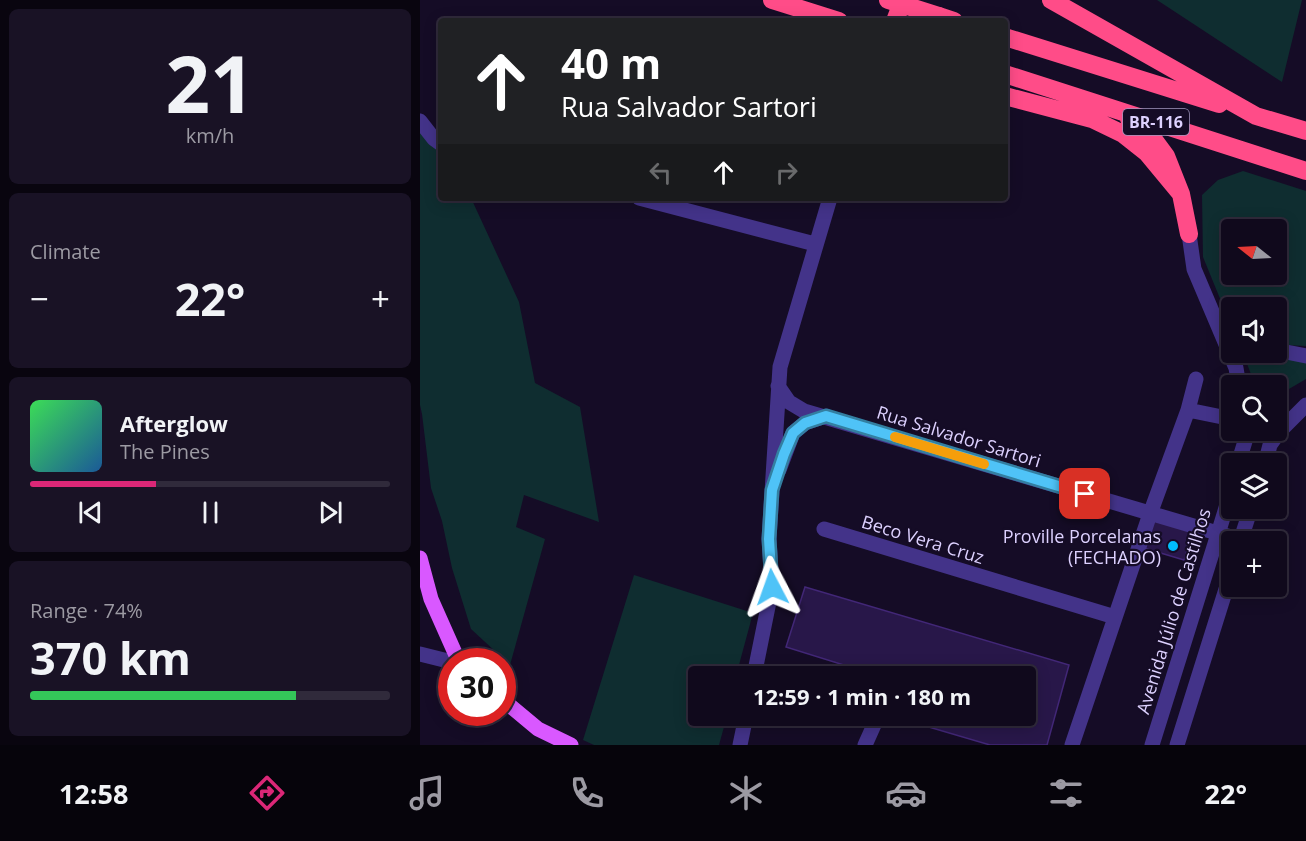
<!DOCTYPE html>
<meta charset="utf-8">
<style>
body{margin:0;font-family:"Open Sans",sans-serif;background:#191225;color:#f1f3f6;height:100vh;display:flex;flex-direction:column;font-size:22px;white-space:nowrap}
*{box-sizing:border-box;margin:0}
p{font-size:20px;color:#9c9aa3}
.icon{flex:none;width:33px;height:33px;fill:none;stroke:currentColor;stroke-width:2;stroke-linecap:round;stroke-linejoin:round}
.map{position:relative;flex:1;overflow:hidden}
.sheet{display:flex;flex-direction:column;gap:9px;padding:9px;background:#09050f;width:420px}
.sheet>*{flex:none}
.guide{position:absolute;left:18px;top:18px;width:570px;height:183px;border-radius:6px;box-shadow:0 3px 15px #0003,0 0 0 2px #302a3b;background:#202124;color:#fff;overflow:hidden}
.needle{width:39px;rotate:288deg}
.controls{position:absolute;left:801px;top:219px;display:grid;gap:12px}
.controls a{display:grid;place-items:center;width:66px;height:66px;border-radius:6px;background:#10091c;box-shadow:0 3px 15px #0003,0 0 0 2px #302a3b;font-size:30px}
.speed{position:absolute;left:18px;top:648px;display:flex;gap:12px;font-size:30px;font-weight:700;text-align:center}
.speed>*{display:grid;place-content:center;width:78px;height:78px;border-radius:50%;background:#10091c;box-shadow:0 3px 15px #0003,0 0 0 2px #302a3b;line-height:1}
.speed .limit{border:9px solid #d22;background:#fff;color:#111}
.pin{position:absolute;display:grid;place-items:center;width:51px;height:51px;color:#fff;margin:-26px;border-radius:12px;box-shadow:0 3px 9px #0006}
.me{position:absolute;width:66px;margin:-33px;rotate:356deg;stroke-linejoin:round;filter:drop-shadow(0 0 4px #0008)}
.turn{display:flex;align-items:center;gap:21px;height:126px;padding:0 24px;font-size:27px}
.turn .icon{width:78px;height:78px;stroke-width:2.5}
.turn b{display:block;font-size:42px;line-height:51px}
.lanes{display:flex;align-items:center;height:57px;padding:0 24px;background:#0003;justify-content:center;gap:30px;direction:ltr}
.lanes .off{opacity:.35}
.big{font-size:45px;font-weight:700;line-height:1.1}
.sheet .card{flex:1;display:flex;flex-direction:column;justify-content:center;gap:9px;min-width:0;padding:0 21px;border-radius:9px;background:#191225}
.sheet .dial{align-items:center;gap:0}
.dial b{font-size:78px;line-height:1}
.song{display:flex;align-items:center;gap:18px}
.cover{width:72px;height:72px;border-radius:9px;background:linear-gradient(135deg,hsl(130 70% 55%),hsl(210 70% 35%))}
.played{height:6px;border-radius:3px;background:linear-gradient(90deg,#db2777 35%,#302a3b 35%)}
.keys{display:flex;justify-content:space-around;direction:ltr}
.heat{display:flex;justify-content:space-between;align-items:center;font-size:33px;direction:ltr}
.charge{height:9px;border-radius:4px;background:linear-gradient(90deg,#34c759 74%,#302a3b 0)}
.trip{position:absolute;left:268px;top:666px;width:348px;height:60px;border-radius:6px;background:#10091c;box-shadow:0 3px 15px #0003,0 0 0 2px #302a3b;font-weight:700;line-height:60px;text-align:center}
.dock{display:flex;height:96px;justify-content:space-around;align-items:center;background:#06040b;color:#9c9aa3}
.dock .icon{width:42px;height:42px}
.dock .active{color:#db2777}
.dock b{font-size:27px;color:#f1f3f6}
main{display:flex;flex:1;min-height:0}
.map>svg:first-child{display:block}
.green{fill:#0f2d30;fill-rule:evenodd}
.building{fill:#281749;stroke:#422777;stroke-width:1.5}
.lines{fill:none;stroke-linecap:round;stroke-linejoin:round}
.minor{stroke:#433389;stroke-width:15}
.major{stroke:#d958ff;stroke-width:15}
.highway{stroke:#ff4c88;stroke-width:18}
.highway-bridge{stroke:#ff4c88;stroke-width:18}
.route-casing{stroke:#337fa1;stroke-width:15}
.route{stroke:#4fc3f7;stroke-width:10}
.slow{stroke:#f59e0b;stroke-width:10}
.poi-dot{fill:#00befc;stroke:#150c26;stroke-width:2}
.labels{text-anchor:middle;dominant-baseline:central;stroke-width:4.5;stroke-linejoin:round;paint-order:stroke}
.shield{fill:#150c26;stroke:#a196be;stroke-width:1.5}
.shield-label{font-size:16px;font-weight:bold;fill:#ddd1ff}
.street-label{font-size:18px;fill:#ddd1ff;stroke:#150c26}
.poi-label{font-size:18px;fill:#ddd1ff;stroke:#150c26;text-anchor:end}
</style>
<main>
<section class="sheet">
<div class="card dial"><b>21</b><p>km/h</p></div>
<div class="card"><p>Climate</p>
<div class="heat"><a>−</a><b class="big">22°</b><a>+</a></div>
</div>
<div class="card">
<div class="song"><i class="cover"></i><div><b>Afterglow</b><p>The Pines</p></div></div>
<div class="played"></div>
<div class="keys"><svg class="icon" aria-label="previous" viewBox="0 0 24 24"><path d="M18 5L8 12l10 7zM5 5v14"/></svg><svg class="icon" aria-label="pause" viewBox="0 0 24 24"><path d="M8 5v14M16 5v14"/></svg><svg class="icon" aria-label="next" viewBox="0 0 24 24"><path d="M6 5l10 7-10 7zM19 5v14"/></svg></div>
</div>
<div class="card"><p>Range · 74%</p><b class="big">370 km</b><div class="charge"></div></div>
</section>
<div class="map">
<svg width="886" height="745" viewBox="0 0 886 745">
<rect width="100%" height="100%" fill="#150c26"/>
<!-- green -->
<path class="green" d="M737 0H882L862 82Z
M0 124 21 152V198H51L99 302 115 383 160 407 179 522 104 495 96 527 125 539 90 665 51 629 32 568 22 521 11 488 2 414 0 405Z
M823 171 886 191V346L863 345 857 341 856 308H812L811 310 801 301 783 257 782 195 798 180ZM812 230H856V274H812Z
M823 353H848L858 356 886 361V379L857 396 856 386 835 385Z
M214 575 333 613 316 676H279V716H307L299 745H174L163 740Z"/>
<!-- building -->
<path class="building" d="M733 519 773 532 764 560 724 548Z
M385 587 649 665 627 745H570L485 720 487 716H606V676H459L366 647Z"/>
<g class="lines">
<!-- minor -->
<path class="minor" d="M0 121 14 139 21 144
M219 198 395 244
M769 234 774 269 816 368 819 386
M856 350 886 356
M358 386 369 402 384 411 821 540
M768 410 812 419
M818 464 826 438V430
M845 464 850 445 860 431 886 405
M359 470 373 433 385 423 406 416
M404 529 695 617
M820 542 831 508
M0 654 32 662
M334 676 352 587 349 539 360 367 410 198
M320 745 326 716
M445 745 458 716
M652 745 730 514 768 410 776 379
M732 745 798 534 812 488
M757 745 812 570"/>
<!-- major -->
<path class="major" d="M0 558 11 599 39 662
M82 699 118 729 151 745"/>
<!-- highway -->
<path class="highway" d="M352 0 419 21
M631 0 836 116 886 131
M519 16 534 21
M475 21 483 0
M585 37 799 104
M585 74 886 171
M585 96 672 119 703 134 727 153 761 194
M709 119 729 133 746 156 761 194 769 234"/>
<!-- highway-bridge -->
<path class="highway-bridge" d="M468 0 519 16"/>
</g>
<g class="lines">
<!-- route casing -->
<g class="route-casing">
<path id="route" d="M352 587 349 539 352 490 364 454 373 433 385 423 406 416 665 494"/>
</g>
<!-- route -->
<use href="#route" class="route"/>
<!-- slow -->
<path class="slow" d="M475 437 564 464"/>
</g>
<!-- markers -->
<circle class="poi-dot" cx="753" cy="546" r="6"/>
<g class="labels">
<!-- shield labels -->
<rect class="shield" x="703" y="109" width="66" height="26" rx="4.5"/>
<g class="shield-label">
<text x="736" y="122">BR-116</text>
</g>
<!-- street labels -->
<g class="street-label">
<text transform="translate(539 436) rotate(17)">Rua Salvador Sartori</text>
<text transform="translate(503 539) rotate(17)">Beco Vera Cruz</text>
<text transform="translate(753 611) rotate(-73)">Avenida Júlio de Castilhos</text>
</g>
<!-- poi labels -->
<g class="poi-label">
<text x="741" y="536">Proville Porcelanas<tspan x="741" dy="21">(FECHADO)</tspan></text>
</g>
</g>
</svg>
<div class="controls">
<a><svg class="needle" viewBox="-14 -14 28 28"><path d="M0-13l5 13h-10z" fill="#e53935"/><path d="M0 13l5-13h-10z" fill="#9c9aa3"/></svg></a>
<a><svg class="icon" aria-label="sound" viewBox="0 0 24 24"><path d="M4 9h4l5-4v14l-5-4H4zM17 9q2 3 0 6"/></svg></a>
<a><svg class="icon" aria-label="search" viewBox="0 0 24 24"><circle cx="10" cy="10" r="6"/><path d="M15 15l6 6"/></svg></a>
<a><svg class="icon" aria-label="layers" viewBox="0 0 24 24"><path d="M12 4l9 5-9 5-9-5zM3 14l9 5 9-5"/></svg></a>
<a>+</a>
</div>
<div class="speed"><div class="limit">30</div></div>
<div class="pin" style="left:665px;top:494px;background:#d93025"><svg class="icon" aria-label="arrive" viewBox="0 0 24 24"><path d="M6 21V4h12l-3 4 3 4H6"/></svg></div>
<svg class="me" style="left:352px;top:587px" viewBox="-20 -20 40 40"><path d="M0-17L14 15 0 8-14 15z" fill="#4fc3f7" stroke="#fff" stroke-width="4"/></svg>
<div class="trip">12:59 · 1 min · 180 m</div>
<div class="guide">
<div class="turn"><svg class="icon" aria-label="ahead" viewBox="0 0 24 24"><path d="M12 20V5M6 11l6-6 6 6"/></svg><div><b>40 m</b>Rua Salvador Sartori</div></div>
<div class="lanes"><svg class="icon off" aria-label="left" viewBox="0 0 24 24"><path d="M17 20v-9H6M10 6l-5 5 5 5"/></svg><svg class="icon" aria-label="ahead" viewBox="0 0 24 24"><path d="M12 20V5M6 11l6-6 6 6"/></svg><svg class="icon off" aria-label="right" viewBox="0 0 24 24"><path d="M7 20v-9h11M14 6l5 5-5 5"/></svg></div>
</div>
</div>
</main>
<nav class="dock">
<b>12:58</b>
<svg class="icon active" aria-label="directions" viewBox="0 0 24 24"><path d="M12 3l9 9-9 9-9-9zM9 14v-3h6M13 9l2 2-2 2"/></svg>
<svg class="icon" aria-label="music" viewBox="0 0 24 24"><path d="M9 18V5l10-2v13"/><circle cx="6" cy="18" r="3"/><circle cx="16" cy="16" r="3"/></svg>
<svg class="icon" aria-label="phone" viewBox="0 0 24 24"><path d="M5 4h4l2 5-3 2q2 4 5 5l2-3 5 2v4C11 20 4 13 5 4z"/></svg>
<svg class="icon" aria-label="climate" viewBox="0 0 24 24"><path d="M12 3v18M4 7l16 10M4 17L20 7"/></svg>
<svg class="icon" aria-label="car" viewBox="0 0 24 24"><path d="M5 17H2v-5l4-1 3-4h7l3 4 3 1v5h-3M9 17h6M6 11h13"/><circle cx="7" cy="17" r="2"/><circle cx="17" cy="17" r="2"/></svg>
<svg class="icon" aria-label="filters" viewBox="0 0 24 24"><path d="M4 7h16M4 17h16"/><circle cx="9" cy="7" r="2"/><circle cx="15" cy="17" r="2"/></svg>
<b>22°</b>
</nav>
